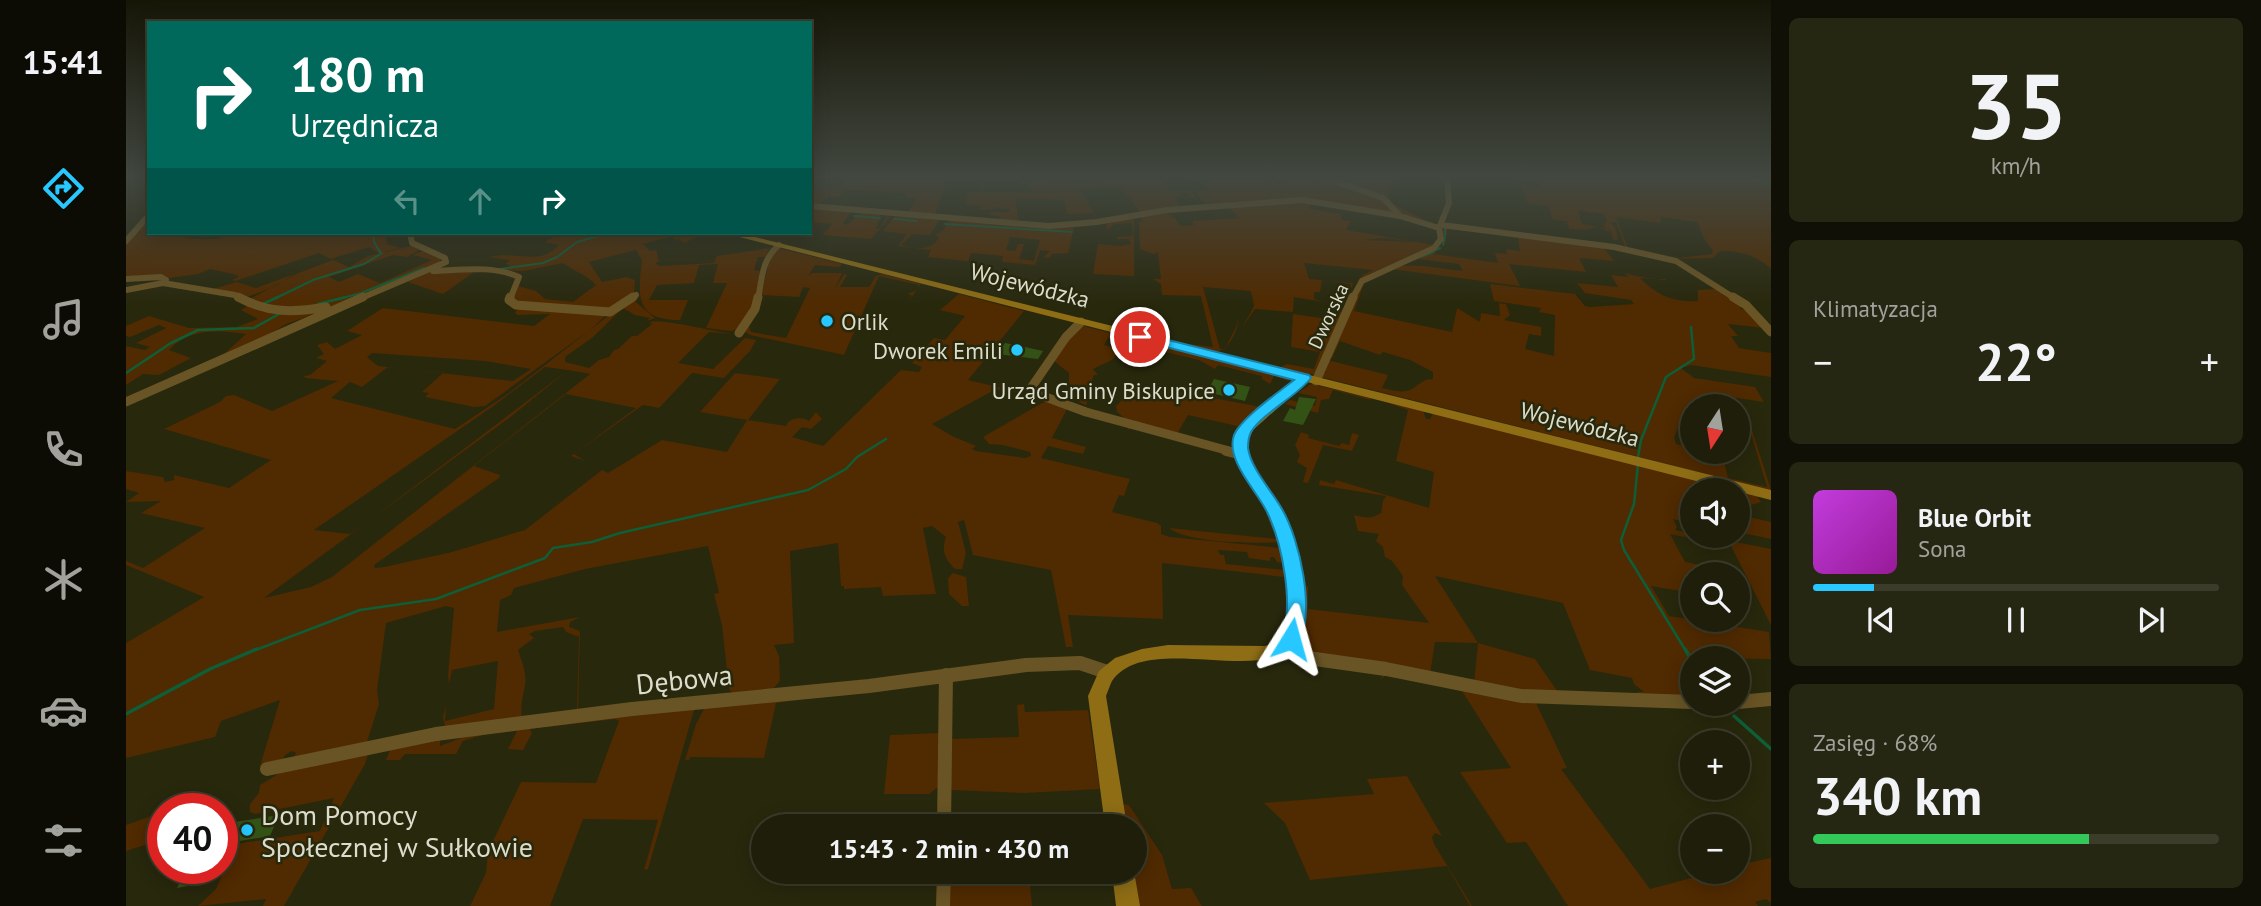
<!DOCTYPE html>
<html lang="pl">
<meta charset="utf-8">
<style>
body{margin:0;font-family:"PT Sans",sans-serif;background:#262713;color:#f1f3f6;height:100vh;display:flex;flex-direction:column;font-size:26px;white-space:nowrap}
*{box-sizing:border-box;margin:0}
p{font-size:23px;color:#a1a29c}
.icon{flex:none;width:38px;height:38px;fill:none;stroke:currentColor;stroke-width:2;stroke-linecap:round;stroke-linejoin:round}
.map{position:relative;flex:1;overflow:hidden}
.sheet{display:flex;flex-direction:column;gap:18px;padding:18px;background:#101006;width:490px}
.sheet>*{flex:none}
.banner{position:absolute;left:21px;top:21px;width:665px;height:214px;border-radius:0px;box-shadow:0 4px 18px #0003,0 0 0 2px #3c3c2b;background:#00695c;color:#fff;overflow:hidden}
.needle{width:46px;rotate:192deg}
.tools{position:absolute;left:1554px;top:394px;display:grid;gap:14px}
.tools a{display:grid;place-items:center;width:70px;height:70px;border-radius:50%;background:#1e1e0a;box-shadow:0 4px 18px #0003,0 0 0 2px #3c3c2b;font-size:35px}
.speed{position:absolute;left:21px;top:793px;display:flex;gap:14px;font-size:35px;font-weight:700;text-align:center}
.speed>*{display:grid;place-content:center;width:91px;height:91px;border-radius:50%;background:#1e1e0a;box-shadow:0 4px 18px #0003,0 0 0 2px #3c3c2b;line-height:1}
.speed .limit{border:10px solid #d22;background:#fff;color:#111}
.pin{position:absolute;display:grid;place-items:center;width:60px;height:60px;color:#fff;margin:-30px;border:4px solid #fff;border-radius:50%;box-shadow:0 2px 7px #0007}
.me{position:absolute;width:77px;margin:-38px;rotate:8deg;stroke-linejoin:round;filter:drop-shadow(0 0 5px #0008)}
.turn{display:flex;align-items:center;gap:24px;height:147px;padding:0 28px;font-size:32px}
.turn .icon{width:91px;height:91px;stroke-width:2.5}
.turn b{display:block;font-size:49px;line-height:60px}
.lanes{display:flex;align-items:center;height:66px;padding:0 28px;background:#0003;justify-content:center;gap:35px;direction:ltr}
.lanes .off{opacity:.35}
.big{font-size:52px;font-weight:700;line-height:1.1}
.sheet .tile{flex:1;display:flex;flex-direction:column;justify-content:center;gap:10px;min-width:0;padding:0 24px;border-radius:10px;background:#262713}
.sheet .dial{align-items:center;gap:0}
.dial b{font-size:91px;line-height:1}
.song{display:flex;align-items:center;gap:21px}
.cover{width:84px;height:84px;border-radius:10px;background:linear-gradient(135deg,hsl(290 70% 55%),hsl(300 70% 35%))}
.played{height:7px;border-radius:4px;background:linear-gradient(90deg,#27c8ff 15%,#3c3c2b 15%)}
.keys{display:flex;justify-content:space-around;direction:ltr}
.heat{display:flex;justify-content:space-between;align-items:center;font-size:38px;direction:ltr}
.charge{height:10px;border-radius:5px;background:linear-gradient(90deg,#34c759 68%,#3c3c2b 0)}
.trip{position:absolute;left:625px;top:814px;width:396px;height:70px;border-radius:35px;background:#1e1e0a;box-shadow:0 4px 18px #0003,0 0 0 2px #3c3c2b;font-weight:700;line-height:70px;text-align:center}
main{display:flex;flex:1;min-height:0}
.tabs{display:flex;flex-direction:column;width:126px;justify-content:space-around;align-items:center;background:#0c0c04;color:#a1a29c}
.tabs .icon{width:49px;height:49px}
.tabs .current{color:#27c8ff}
.tabs b{font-size:32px;color:#f1f3f6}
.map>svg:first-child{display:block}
.green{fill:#502a00;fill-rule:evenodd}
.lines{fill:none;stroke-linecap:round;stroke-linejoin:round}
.stream-far2{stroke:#0e5e38;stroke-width:2}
.stream-far1{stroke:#0e5e38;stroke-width:2.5}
.stream{stroke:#0e5e38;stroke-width:3.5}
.building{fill:#335316}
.street-far3{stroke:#695425;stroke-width:6}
.street-far2{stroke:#695425;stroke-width:9}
.street-far1{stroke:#695425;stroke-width:10}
.street{stroke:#695425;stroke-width:14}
.secondary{fill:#8e6d15;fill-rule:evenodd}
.route{fill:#27c8ff;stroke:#1982a6;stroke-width:2}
.poi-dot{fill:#27c8ff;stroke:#28280d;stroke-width:2.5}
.labels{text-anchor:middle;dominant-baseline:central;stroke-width:5;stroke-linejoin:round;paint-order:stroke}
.far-street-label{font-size:19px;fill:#dbdccb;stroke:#28280d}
.street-label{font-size:23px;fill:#dbdccb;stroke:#28280d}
.poi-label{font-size:23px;fill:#dbdccb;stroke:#28280d;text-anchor:end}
.near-street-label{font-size:28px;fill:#dbdccb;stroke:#28280d}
.near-poi-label{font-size:28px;fill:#dbdccb;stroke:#28280d;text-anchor:start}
</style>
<main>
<nav class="tabs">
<b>15:41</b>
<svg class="icon current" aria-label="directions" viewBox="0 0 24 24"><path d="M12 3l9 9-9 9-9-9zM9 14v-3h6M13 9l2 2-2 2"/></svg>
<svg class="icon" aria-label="music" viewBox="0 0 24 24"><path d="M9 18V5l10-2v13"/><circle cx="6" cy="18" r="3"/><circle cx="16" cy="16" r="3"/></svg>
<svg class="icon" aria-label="phone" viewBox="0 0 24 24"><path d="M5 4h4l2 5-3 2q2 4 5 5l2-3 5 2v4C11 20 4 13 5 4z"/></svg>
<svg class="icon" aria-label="climate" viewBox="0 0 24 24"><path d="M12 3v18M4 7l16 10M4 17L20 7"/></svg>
<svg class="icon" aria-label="car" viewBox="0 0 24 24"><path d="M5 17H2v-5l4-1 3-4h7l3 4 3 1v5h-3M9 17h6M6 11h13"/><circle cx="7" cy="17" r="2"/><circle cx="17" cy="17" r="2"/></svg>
<svg class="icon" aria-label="filters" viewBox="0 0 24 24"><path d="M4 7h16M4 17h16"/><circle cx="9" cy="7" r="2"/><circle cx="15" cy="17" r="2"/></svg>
</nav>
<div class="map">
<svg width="1645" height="906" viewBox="0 0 1645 906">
<rect width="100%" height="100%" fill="#28280d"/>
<!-- green -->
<path class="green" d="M722 178H895L896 179 857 180V191L853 181H820L808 217 780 215 791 199 779 197 781 193 720 189 713 197 702 196 694 204H684V185L712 189Z
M925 178 1036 179 1044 191H1065L1071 199 1060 196H1065L1063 193 1050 192 1058 196 1048 197 1055 207 1015 213 995 187 953 188 968 213 941 214 938 200 890 199 892 222 872 221 874 216 863 215 865 212H883L884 209 868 207 866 210 853 209 858 206 839 205 842 192H909L902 184H896L895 181 904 183 907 188 905 182Z
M1053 178H1145L1151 184 1190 178 1225 183V178H1268L1262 197C1273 211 1284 212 1299 220L1281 217 1260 204 1265 212 1186 202 1184 209 1215 214V220L1225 221 1220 230 1285 241 1258 238 1235 240 1291 242 1308 245 1241 275 1230 283 1237 275 1247 270 1178 263 1183 279 1227 283 1219 306 1225 284 1196 280 1194 292H1188V299L1198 302 1168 297 1167 312 1129 309 1116 328 1128 306 1125 291 1077 287 1094 349H1099L1111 325V319C1113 325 1111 328 1108 335 1096 360 1085 351 1063 344L1087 347 1075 296 1036 295 1035 284 1027 279H1035L1032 252 1028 254 1014 249 1013 222 1017 221 1015 216 1038 211 1050 219 1054 226 1068 225 1066 221 1114 218 1103 208 1081 206 1069 191H1085L1073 180Z
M1389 178H1645V269C1632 256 1613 250 1594 251L1587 258 1545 259 1586 254 1587 250 1580 242 1571 222 1534 217 1535 223 1490 217 1502 248 1499 246 1490 222 1484 223 1489 227 1492 240H1488L1484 229H1482L1484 232 1474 228H1479L1478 224 1481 222 1478 214 1452 210 1456 224 1471 227 1458 230 1443 229 1441 221 1426 219 1423 206 1401 203 1396 186 1414 188 1412 181Z
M684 206 725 212 717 223 721 225 734 213 755 215 750 229H753L761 216 764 217 745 239 697 235 706 224 684 222Z
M769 216 814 219 804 235 786 234 775 245C788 248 805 252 813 238L809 235 817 231 823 220 888 225 965 226 948 227 942 253 926 254 923 258 918 257 924 251 914 250 909 265 876 262 877 256 845 253 842 261 802 257 805 250 772 246 781 234 757 231ZM884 237 914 240 908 261 893 259 898 244H892L889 251 880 250Z
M23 217V233H34L31 236 59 235 58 237C70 240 97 241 107 233H259L261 244 274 248 253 253 243 247 205 259 193 253 109 281 106 280 113 277 111 275 84 269 72 274 43 278H0V243Z
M1008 219V276L967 274 972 244 995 246 1005 244 1003 239H991V237L1007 236 1006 223 988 224 982 230 979 226 984 222Z
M1317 227 1477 247 1488 261 1453 258 1460 272 1383 264 1394 286 1265 269C1286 261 1313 269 1337 271L1333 264 1293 259 1283 262 1307 251 1310 252 1307 254 1372 263 1369 253 1381 254 1380 249 1394 251 1392 237 1323 229H1321V235H1317Z
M415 233H580L558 243 551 238 552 240 548 242 551 240 544 238H549L548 236 517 244 524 251 530 250 533 261 529 264 535 266 588 263 591 256 644 248 639 257H632L628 270 634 271 628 306 612 329 605 331 580 328 601 283H587L592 264 573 265 568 283 531 285 523 300H562L554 320C508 320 512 295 516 260L510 250 463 262 476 282 500 277 509 280 508 294 484 311 385 301 392 286 410 291 419 299 447 302 470 285C460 274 449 272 437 263L397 271 372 270 385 266 380 264 384 260 363 257C391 250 413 267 433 245L419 242 429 236Z
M286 246 293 250 281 257 267 255 203 277 213 282 232 274 254 283 306 260 287 255 296 251 314 259V263C270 281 212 313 164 312 150 312 134 304 122 300L170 274 207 260 223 267 242 256Z
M652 248 716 264 713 267 689 265 682 276 686 273H716L709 289 718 274 721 275 714 287H743L750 276 756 274 795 284 781 303 787 296 782 294 791 290 793 285 753 276 718 355 624 335 618 331 628 318 623 327 625 332 660 338 684 288 677 287 673 297 635 295 643 262Z
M302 272H348L317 294 282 282Z
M1498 273C1510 276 1527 280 1539 279L1540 280 1514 278C1530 295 1549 303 1572 301V290L1591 289 1616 306 1614 309 1623 310 1639 328 1602 324 1612 336H1605L1613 348 1645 353V377L1565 365 1555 368 1568 378 1629 387 1638 402 1598 396 1605 406H1566V426L1553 424 1548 438 1550 444 1566 448V452L1596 454 1602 478 1641 487 1624 430 1612 429V414L1626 430 1645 490 1195 377 1196 373H1200L1198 369 1201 360 1262 375 1256 388C1266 390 1277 394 1286 389 1294 384 1297 379 1307 379V372L1284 360 1257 352 1254 355 1214 341 1206 358 1203 357 1232 289H1236L1228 311 1326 332 1331 308 1354 322 1355 313 1374 316 1373 303 1334 298 1380 304 1384 315 1378 320 1415 327V336L1403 334 1399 349 1428 356 1429 315 1413 312 1415 308 1368 301 1364 284 1449 294 1459 306 1464 307 1508 304 1505 300 1459 293 1451 283 1492 287 1485 275 1503 277Z
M168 274 149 286 119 298 87 289 111 282 130 288Z
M833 294 898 311 842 380 897 393 870 389 806 424 826 436 850 446 846 449 850 451 899 458 905 456 904 452 877 445 863 444 857 437 916 403H919L908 395 1006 426 1002 430V426L941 409 926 438 960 447 957 454 922 446 915 458 1004 479 998 496 993 495 986 512 1031 523 1035 526V534L1044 537 1155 548 1158 563 1151 562 1148 557H1144V561L1123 558 1121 552 1092 550 1094 555H1098L1100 564 1159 570 1161 589 1158 577 1036 563 1037 619 942 615 947 647H940L925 570 847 555 838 520 832 522 840 553 836 569H829C819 559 815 551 820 537L806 526 797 528 810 594 757 596 755 587 718 589V586H715L712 543 664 551 668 643 648 645 653 656 654 681 647 689 712 683V685L608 694 603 689 596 625 588 594 593 593 582 546 459 569 388 588 385 595 374 600 371 632 454 617 444 622 443 627 454 631 452 714 328 729 319 726 317 717 320 705 319 721 368 709 372 661 326 670 323 684 322 675 328 608 320 606 260 623 251 690 253 704 240 745 166 761 170 753 166 751 159 755 155 763 134 766 154 700 95 721 89 737 0 758V643L78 597 0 565V561L17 568 79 528 15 513 35 501 0 502 13 493 0 489V471L37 477 39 482 48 480V475L103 488 145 460 38 429 94 402 100 396 108 395 146 411 212 381 179 378 178 376 184 375 201 361 190 358 198 354 191 345 201 342 209 349 236 335 221 331 257 308 408 326 424 314 392 315 389 313 393 306 481 314 464 330 359 406 348 407 299 397 303 393 296 392 317 373 262 367 236 387 224 382 205 398 329 429 383 393 505 298 529 318 521 321 524 318 509 315 495 307 491 310 494 311 467 337 439 357V362L463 368 473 360 483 357 488 350 492 349 506 336H511L526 324 524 322C534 318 590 332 607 334L583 332 552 363 587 369 619 338 609 336 630 340 624 351 598 378 566 373 533 408 517 405 448 454 459 461 445 456 510 408 440 394 348 466 374 475 373 478 248 565 249 568 258 567 326 552 399 530 476 470 482 473 536 440 601 452 621 420 574 412 609 373 654 379 622 420 660 426C662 418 677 416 683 421L690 412 696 419 685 429 676 427 666 437 697 446 775 370 793 372 796 367 786 363 808 338 819 340 839 316 814 310ZM246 353 359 361 405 369 387 381 252 366 241 357ZM419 367 442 370 240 523 224 534 188 530 366 407ZM442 370 464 374 206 577 185 587 138 598 387 415ZM437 627 440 632 453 637 451 710 447 714 397 720C393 708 397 698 399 685 401 673 396 662 392 650L408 638 403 634 409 631Z
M123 305 205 308 160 324 133 341 97 355 120 334C94 330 63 328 43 350L65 358 33 375 17 374 0 385V346L19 350 24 347 10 343 40 328 33 325 4 337 0 336V326L23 316 63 328 111 327 132 319 115 310Z
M1217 308 1189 375 1153 368 1161 364 1188 369 1194 352 1165 347 1167 314 1209 320Z
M957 326 1159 377 1165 382 1148 376 1144 384 1136 379V376L1092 365 1089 369 1073 360 982 338 978 345 994 349 986 360 967 369 972 375H968L966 379 968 384 960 405 946 399 943 389V373L928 361 943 336Z
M1185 384 1244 398 1245 400 1207 390 1203 399 1195 400 1192 413 1159 404 1164 400 1189 406 1191 397 1172 393Z
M1019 385 1135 407 1114 424 1108 436 1111 426 1062 415 1052 432 1106 448 1107 446V449L1003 422 991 412 990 406 1003 393 1000 386 1016 389Z
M1257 401 1297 410 1300 419H1304L1307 413 1317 415 1645 498 1631 496 1635 502 1622 506 1623 517 1645 522V539L1612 532V490H1566V523L1547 519 1551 527 1549 530 1645 549V625L1605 546 1544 534 1559 562 1608 571 1610 574H1566V593L1525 586 1543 616 1643 632 1645 659 1566 658V699L1519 697 1510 692H1518L1508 684 1506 678 1464 670 1437 603 1309 576 1352 643 1409 659 1434 695 1391 693 1342 685 1348 684 1352 643 1309 642 1304 674 1320 680 1256 666 1176 653 1170 646 1179 641 1175 638V589L1182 586V609L1303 623 1276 585 1277 576 1266 561 1259 557 1257 547 1250 541 1253 534 1232 531 1228 515C1239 518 1245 519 1255 513L1257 501 1260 496 1193 485 1194 480 1208 484 1210 480 1303 508 1308 472 1270 461 1282 410Z
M1175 432 1183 435 1182 438 1213 446 1216 443 1223 445 1226 433 1233 435 1226 451 1197 445 1182 483 1177 482 1181 468 1171 462 1174 455 1169 445Z
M1142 519H1145L1154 542C1129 544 1062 543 1043 528L1151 539Z
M827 573 840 577 843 606H836L823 594 822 578Z
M1257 674 1410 703 1441 768 1435 769 1524 889 1588 872H1612V865L1645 858V903L1640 899 1629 902 1632 906H1442L1400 842 1381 843 1334 772 1385 768 1336 691 1260 674 1255 680Z
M663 696V701L650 703 638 758 564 757 563 760H559L570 724 579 707Z
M898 704 899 712 962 710 974 789 899 793 824 790 822 739 893 737 891 705Z
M569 707 522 869 518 870 532 820 457 819 424 906H344L360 873 362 852 395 782 470 783 493 721 489 719 421 727 422 723Z
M402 726 406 733 397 750 382 749 391 731 360 734 337 741 330 754H279L274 760H260L266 745 309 738H314V746L348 733Z
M813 733 812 787 803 794H758L764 735Z
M242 754 239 764 158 906H137L140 899 72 906 90 889 110 844 194 831 208 798 129 814 124 812V804L133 793 134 785 160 769Z
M1281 776 1316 836 1309 833 1306 837 1308 844 1346 906H1344L1321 866 1184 880 1159 823 1138 803 1248 794 1241 779Z
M997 804 1003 805 1036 855 1046 889 1065 888 1076 906H1010L1008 826H997Z
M37 812V834L19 845 0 851V825Z
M821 872H829L830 884 904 885 906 906H821Z"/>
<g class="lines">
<!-- stream-far2 -->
<path class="stream-far2" d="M1620 178 1645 185
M728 216 754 218
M768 219 790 221
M819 224 946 232
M1319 227V235
M247 233 248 242 254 252
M1317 245 1319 237
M1310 250 1314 248
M1295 257 1308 252
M374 269 417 263 431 257 451 242 483 233
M148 299 187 280 238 264 256 253
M213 299 235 293 298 268"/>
<!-- stream-far1 -->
<path class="stream-far1" d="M137 304 152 297
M192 304 220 297
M0 373 45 343 72 330 128 328 153 314
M1512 457 1515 440 1540 377 1568 359 1565 327
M1512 464 1508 504 1495 540 1498 550 1560 651
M127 651 234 610 310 599 419 558 427 548 466 542 494 533 682 490 720 469 731 457 760 439"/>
<!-- stream -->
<path class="stream" d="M1559 649 1566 661
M0 714 84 669 131 649
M1608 716 1645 749"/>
</g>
<!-- building -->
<path class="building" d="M879 343 890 345 917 351 912 359 871 354Z
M1088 379 1124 387 1119 401 1081 392Z
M1173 397 1190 399 1177 425 1157 421 1164 408 1169 410Z
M153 815 144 836 96 844V824Z
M60 868H85L77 883 51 888Z"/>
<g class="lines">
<!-- street-far3 -->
<path class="street-far3" d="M1200 178 1257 198 1274 216
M684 206 923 226 971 222 1041 210 1176 200 1274 216 1313 228
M1316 225 1488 247 1550 261 1610 299
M1313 228 1323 203 1321 178
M0 241 23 215
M307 271C335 270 367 265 393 277L384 299
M0 279 35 277 40 280 38 283
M0 290 37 283 109 295 116 299
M233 299 320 262 319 258 286 243 284 233
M504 299 510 295
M632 299C636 278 636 259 653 245
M1226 299 1236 281 1308 248 1315 239 1313 228"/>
<!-- street-far2 -->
<path class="street-far2" d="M112 297C142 313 167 313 200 307
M384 297 383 300 390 305 484 312 507 297
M1607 297 1620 305 1645 332
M955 322 940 337 905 388 906 392 960 412 1107 452
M613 333 629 309 632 297
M1190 381 1227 297
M0 402 237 297"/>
<!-- street-far1 -->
<path class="street-far1" d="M1100 451 1116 455
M1158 646 1168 651"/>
<!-- street -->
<path class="street" d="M1164 649 1182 658 1260 669 1395 696 1566 702
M1612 702 1645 699
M141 769 310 734 506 709 743 686 900 665 954 663 981 672
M818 826 820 675
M817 906 818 872"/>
<!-- secondary -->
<path class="secondary" d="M598 233H613L1645 490V500L1181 382 1127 430 1121 444C1124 468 1141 485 1153 505 1172 536 1184 586 1179 623 1168 701 1024 625 986 681 984 685 982 691 980 696L1001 826H979L962 696 973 671 989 658 1016 649 1042 645 1139 646C1145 644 1153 641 1157 635 1174 612 1153 535 1141 511 1131 492 1101 460 1108 439 1114 419 1153 393 1169 379Z
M1008 871 1014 906H990L986 872Z"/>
</g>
<!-- sky -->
<linearGradient id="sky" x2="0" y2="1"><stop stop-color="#161607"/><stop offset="0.58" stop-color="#424840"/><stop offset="1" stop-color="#424840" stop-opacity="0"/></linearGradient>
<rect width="1645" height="305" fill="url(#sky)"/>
<!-- route -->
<path class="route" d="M1014 333 1183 375 1185 378C1170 397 1138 412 1125 432 1123 436 1122 444 1122 448 1125 469 1146 491 1156 509 1174 540 1190 612 1172 645L1165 647 1158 645 1155 639C1169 607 1156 543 1141 512 1131 491 1099 460 1108 435 1115 418 1153 392 1168 380L1009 339 1007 337Z"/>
<!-- markers -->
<g class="poi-dot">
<circle cx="701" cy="321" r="7"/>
<circle cx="891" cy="350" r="7"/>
<circle cx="1103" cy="390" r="7"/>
<circle cx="121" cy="830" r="7"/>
</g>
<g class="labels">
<!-- far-street labels -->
<g class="far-street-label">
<text transform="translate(1202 316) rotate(-65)">Dworska</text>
</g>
<!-- street labels -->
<g class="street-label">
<text transform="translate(904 285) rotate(14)">Wojewódzka</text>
<text transform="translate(1454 424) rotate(14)">Wojewódzka</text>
</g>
<!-- poi labels -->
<g class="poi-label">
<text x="715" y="321" text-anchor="start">Orlik</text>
<text x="877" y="350">Dworek Emili</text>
<text x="1089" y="390">Urząd Gminy Biskupice</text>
</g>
<!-- near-street labels -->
<g class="near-street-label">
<text transform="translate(558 679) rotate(-6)">Dębowa</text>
</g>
<!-- near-poi labels -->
<g class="near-poi-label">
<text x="135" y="814">Dom Pomocy<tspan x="135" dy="32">Społecznej w Sułkowie</tspan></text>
</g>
</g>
</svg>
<div class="tools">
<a><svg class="needle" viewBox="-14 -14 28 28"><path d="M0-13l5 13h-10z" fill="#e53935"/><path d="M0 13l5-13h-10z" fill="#a1a29c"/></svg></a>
<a><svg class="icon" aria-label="sound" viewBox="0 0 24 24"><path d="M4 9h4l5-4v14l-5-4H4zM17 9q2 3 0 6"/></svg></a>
<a><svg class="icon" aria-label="search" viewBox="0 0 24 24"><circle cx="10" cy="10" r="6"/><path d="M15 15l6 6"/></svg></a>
<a><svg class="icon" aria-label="layers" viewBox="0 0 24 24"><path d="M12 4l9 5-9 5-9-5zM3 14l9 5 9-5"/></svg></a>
<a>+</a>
<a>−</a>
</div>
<div class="speed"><div class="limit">40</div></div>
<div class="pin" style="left:1014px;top:337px;background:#d93025"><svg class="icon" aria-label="arrive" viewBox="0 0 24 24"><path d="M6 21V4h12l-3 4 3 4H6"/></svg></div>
<svg class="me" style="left:1165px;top:639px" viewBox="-20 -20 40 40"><path d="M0-17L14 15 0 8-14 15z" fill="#27c8ff" stroke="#fff" stroke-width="4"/></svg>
<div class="trip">15:43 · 2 min · 430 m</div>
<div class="banner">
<div class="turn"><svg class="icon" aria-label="right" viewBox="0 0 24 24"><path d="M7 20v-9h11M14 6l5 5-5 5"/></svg><div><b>180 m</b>Urzędnicza</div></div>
<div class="lanes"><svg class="icon off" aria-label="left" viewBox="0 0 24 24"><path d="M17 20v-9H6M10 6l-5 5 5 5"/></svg><svg class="icon off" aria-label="ahead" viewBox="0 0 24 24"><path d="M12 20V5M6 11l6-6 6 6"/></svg><svg class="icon" aria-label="right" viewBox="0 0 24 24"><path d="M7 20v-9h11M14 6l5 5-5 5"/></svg></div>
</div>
</div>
<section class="sheet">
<div class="tile dial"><b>35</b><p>km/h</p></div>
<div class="tile"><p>Klimatyzacja</p>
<div class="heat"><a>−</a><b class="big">22°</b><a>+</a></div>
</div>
<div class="tile">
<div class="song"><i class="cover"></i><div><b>Blue Orbit</b><p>Sona</p></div></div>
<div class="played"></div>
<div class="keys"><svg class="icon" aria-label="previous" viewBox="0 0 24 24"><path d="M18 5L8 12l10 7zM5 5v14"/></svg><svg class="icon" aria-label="pause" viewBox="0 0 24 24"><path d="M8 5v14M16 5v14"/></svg><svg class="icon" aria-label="next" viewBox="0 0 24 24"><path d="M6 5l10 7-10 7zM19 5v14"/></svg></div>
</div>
<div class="tile"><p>Zasięg · 68%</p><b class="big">340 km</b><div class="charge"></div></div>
</section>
</main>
